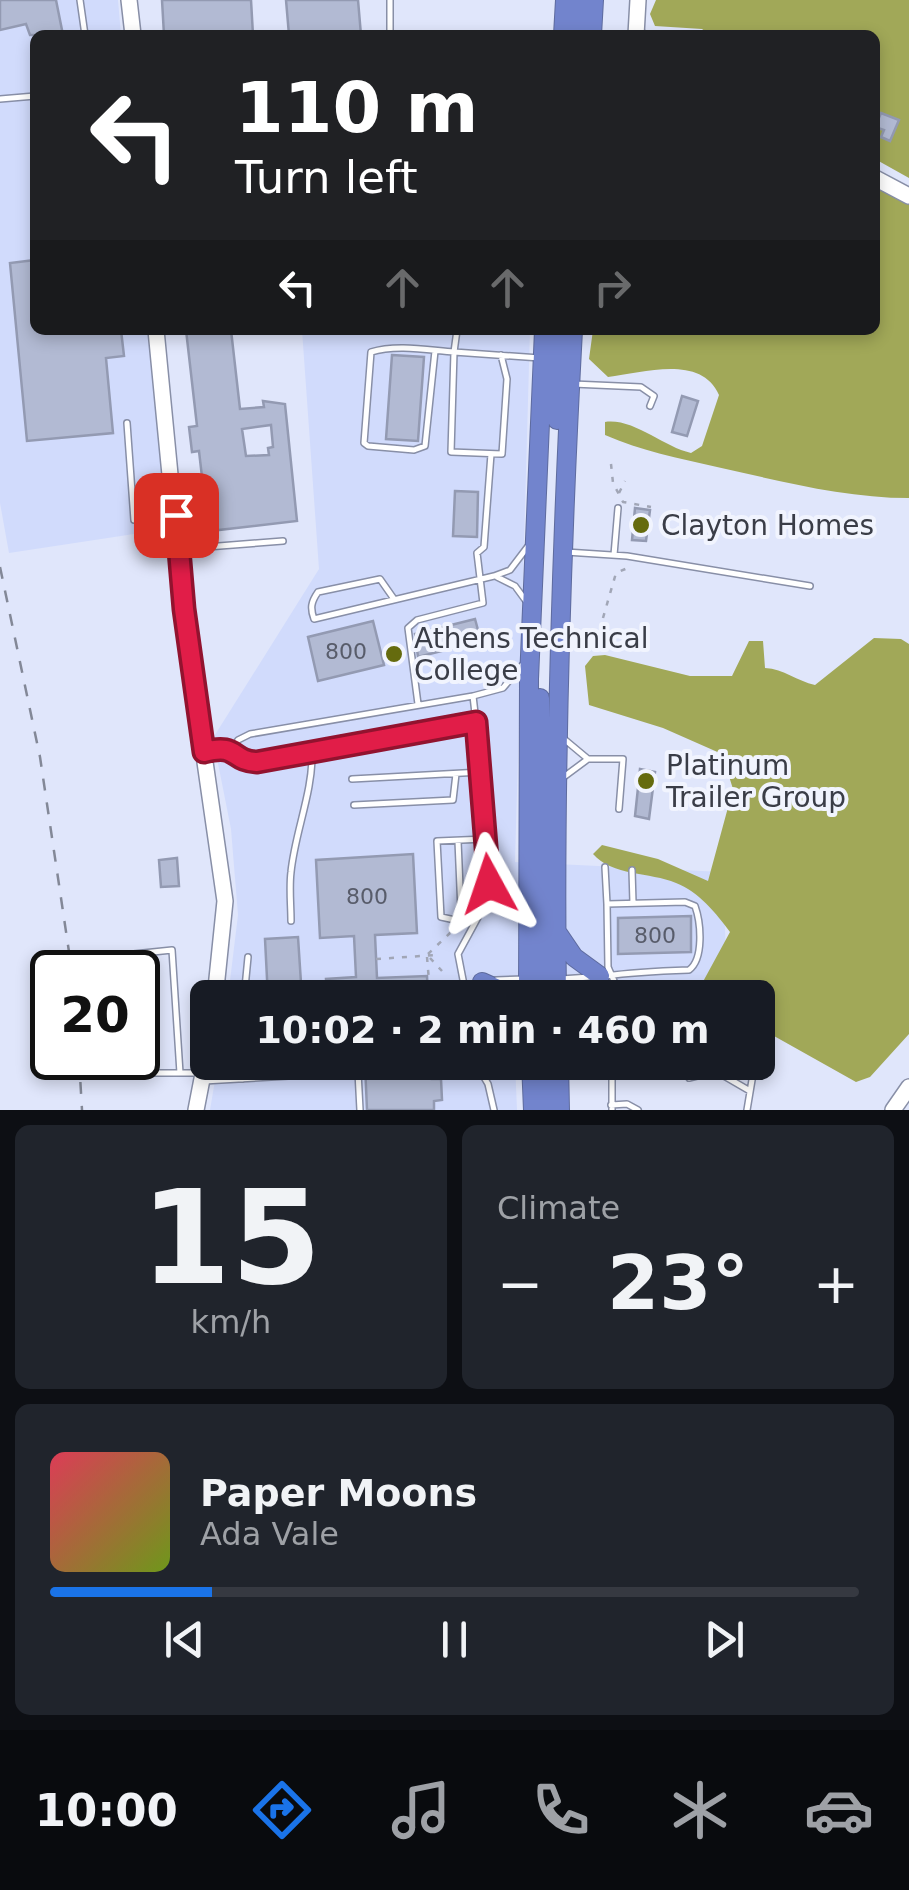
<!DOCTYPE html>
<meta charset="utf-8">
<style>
body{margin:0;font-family:"DejaVu Sans",sans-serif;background:#20242c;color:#f1f3f6;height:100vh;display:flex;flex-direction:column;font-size:38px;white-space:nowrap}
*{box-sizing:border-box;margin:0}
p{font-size:32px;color:#9ea1a6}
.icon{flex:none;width:55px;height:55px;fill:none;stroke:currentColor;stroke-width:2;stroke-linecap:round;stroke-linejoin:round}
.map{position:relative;height:1110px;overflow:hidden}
.details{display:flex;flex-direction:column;gap:15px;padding:15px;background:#0d0f14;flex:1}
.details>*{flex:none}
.banner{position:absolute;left:30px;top:30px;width:850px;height:305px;border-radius:15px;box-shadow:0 5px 15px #0003;background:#202124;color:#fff;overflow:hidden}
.speed{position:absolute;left:30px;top:950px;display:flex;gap:20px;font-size:50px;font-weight:700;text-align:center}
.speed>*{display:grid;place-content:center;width:130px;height:130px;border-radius:50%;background:#171b24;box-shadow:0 5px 15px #0003;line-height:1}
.speed .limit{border:5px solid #111;border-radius:15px;background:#fff;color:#111}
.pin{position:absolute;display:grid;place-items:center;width:85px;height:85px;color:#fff;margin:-42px;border-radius:20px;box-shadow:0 5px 15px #0006}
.me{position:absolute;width:110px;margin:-55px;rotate:355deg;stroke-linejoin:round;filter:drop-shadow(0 0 8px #0008)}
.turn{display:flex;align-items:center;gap:35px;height:210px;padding:0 40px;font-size:45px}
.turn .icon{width:130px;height:130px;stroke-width:2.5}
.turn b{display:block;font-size:70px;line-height:85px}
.lanes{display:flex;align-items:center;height:95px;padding:0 40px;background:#0003;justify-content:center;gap:50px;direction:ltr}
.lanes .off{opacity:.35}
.big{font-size:75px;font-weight:600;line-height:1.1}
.details .tile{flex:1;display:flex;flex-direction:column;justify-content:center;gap:15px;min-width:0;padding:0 35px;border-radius:15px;background:#20242c}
.details .dial{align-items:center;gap:0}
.dial b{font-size:130px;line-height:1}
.song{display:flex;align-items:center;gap:30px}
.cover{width:120px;height:120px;border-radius:15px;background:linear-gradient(135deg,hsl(350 70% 55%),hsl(80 70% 35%))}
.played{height:10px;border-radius:5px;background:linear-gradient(90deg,#1a73e8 20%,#363941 20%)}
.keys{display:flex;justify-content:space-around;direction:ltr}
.heat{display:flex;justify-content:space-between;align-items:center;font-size:55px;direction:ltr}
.details .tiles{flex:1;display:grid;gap:15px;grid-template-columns:1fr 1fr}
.tile:last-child{grid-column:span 2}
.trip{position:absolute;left:190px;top:980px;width:585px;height:100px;border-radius:15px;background:#171b24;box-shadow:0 5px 15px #0003;font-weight:600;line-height:100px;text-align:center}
.tabs{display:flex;height:160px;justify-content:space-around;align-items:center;background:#090b0e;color:#9ea1a6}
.tabs .icon{width:70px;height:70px}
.tabs .current{color:#1a73e8}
.tabs b{font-size:45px;color:#f1f3f6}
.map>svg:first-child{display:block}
.built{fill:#d1dbfc}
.forest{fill:#a1a858}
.building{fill:#b2bad3;stroke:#939ab2;stroke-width:2.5;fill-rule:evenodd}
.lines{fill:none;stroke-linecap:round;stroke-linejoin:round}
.lane-casing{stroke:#888fa7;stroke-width:8}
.secondary-casing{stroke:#888fa7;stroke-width:18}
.highway-casing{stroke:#5e6b9e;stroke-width:20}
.path{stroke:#a1a6b6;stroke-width:2.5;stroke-dasharray:5 8;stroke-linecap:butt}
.lane{stroke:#fff;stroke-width:5}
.secondary{stroke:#fff;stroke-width:15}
.highway{stroke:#7284cd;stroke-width:18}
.rail{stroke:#838897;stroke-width:2.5;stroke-dasharray:12 12;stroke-linecap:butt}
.route-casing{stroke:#92132f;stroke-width:25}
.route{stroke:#e11d48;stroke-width:18}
.poi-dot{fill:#656b0e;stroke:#f1f4fe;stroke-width:4}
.labels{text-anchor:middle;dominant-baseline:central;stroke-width:8;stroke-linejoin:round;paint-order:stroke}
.number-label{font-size:22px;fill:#585c6a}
.poi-label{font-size:28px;fill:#3a3d47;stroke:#f1f4fe;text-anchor:start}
</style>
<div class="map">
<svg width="909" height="1110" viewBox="0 0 909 1110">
<rect width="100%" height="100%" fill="#e0e6fb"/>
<!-- built -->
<path class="built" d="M0 0H118L121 35H35V330H149L167 529 9 553 0 503Z
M302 330H530L515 862 723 872 727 987 604 998 228 997 238 915 231 829 213 738 319 569Z
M218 1063H515L517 1110H210Z"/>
<!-- forest -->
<path class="forest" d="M656 0H909V178L875 159V35H710L702 29 655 26 650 14Z
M875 184 909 203V498C845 498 780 481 717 467 679 458 641 451 605 435V422C634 418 663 447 691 453L702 446 719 395C701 354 643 373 608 377L589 359 593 330H875Z
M874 638 901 639 909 644V1034L870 1077 856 1082 758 1027V998L706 997 699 989 730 932C717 914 698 891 676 883 650 872 612 876 593 854L602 845 658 859 708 881 733 789 722 754 663 728 589 705 585 666 593 656 605 655 690 676H732L749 641H763L765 668C784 669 797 681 815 685Z"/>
<!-- building -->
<path class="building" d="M0 0H56L63 35H30L26 24 0 30Z
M162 0H251L253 35H164Z
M286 0H358L361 35H289Z
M881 113 899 120 890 141 881 137 884 130 875 127Z
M35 260V330H121L124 356 106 358 113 433 27 441 10 263Z
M186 330H231L240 409 264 407 263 401 285 404 297 521 201 532 195 478 202 477 199 451 192 452 189 427 197 426ZM271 425 273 447 268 448 269 455 246 456 242 429Z
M392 355 424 357 418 441 386 439Z
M682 396 698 401 687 436 672 432Z
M455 491 478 492 477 537 453 536Z
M635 508 650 510 646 541 632 540Z
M475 619 481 641 418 657 415 634Z
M373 621 384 665 318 681 308 637Z
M640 769 655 772 649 819 635 816Z
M413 854 417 933 375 935 377 978 427 976 428 998H327L326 979 356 977 354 936 320 938 316 860Z
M177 858 179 886 161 887 159 860Z
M691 916V952L618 954V918Z
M298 937 302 998H268L265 939Z
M431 1062 432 1079H441L442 1100 434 1101V1110H367L365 1064Z"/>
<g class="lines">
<!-- lane casing -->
<g class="lane-casing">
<path id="lane" d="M80 0 85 35
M390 0V35
M639 33 653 35
M0 99 35 96
M435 351 425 446 414 450 368 446 364 443 371 352C396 344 428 350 454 352L457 330
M501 355 507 379 502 454 451 452 454 352 540 358
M573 384 641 387 654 396 650 406
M127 423 134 520 172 512
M181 549 283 541
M566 552 627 556 810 586
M614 555 618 508
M497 577 515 586 526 601
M394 599 380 579 318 592C311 602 310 608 314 619L494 576 510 570 529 545
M418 704 408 628 417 620 483 603 477 553 484 547 491 454
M564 739 588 759
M232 750 238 740 250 734 473 696
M207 752C239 743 231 762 257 762L476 722 473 696 503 688 524 663
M352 779 481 772
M561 779 588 759H623L619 809
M354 805 453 800 456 774
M458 841 461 911 455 920 441 917 437 841 486 839
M605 867 607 904
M632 870 633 903
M291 921C291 905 289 888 291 872 295 832 313 792 312 752
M119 972V960L124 955 172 950 180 1073
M606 976C634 972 661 971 689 970 704 959 701 923 695 906L685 902 607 904 608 967C612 977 618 987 619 998
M561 979 590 977
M496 980 525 979
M465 990 458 954 483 908 489 884 476 722
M244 998 248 957
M459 998 480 982
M122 1058V1068L126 1073H200
M242 1062 243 1079
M475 1062 488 1084 494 1110
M669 1062 678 1072
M680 1062V1063
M700 1062 750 1091
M691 1068 710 1071
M689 1078 713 1072
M204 1081 358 1072 360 1110
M611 1105 627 1104 638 1110
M612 1110V1062
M747 1110 755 1062"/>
</g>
<!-- secondary casing -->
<g class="secondary-casing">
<path id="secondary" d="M129 0 133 35
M636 35 638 0
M875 178 909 196
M156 330 183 609 225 901 215 998
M196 1110 208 1048
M893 1110 909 1087"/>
</g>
<!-- highway casing -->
<g class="highway-casing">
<path id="highway" d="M563 35 565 0
M579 35 581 0
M592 35 594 0
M557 420 558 330
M540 698 544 998
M557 932 574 957 600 976
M482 982 518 998
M528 998 529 679 544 330
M557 998C554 775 561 553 573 330
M531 1062 533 1110
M543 1062 546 1110
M559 1062 560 1110"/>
</g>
<!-- path -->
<path class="path" d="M611 464 613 483 623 502 651 507
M619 493 625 481
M603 618 616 573 630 567
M428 954 450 933 456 932 458 927
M427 957 429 981
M430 958 442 971
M376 959 437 955"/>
<!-- lane -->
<use href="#lane" class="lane"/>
<!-- secondary -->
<use href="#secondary" class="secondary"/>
<!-- highway -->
<use href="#highway" class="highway"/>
<!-- rail -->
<path class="rail" d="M0 567 40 757 72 972
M79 1058 82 1110"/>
</g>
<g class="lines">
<!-- route casing -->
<g class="route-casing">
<path id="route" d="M176 515 184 609 204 752C239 743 230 761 257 762L476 722 489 884"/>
</g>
<!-- route -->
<use href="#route" class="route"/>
</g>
<!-- markers -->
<g class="poi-dot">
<circle cx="641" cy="525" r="10"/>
<circle cx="394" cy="654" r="10"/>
<circle cx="646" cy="781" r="10"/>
</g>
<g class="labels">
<!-- number labels -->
<g class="number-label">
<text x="346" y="651">800</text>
<text x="367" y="896">800</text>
<text x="655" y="935">800</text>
</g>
<!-- poi labels -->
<g class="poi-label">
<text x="661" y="525">Clayton Homes</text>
<text x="414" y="638">Athens Technical<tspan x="414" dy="32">College</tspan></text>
<text x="666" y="765">Platinum<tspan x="666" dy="32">Trailer Group</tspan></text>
</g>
</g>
</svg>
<div class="speed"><div class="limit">20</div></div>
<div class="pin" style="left:176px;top:515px;background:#d93025"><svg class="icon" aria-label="arrive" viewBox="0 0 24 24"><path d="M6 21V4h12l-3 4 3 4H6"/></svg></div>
<svg class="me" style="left:489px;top:884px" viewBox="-20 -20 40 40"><path d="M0-17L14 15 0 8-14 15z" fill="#e11d48" stroke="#fff" stroke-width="4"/></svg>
<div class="trip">10:02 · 2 min · 460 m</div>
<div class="banner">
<div class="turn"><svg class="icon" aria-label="left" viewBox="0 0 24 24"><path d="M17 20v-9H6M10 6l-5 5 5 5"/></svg><div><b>110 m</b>Turn left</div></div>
<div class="lanes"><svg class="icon" aria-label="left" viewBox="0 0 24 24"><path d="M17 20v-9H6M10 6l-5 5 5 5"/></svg><svg class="icon off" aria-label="ahead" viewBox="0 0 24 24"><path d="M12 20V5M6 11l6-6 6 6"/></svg><svg class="icon off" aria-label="ahead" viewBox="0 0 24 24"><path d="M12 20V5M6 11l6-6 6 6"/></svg><svg class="icon off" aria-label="right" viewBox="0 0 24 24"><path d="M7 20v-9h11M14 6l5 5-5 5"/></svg></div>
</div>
</div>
<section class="details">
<div class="tiles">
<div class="tile dial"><b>15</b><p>km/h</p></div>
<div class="tile"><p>Climate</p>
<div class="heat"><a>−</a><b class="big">23°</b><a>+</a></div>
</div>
<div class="tile">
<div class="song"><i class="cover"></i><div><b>Paper Moons</b><p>Ada Vale</p></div></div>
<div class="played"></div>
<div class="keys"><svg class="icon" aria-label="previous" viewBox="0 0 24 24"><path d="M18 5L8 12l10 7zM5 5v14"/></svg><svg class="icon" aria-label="pause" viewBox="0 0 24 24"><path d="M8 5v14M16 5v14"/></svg><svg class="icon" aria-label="next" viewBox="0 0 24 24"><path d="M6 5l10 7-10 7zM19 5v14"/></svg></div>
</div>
</div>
</section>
<nav class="tabs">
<b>10:00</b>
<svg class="icon current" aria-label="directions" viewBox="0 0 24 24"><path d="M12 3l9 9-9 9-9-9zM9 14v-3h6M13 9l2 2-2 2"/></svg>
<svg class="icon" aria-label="music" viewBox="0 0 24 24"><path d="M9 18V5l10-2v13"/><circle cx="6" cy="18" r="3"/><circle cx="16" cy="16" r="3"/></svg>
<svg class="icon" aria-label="phone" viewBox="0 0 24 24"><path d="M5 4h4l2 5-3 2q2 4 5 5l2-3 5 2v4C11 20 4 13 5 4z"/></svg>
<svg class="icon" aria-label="climate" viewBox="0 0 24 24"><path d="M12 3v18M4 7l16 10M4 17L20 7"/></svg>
<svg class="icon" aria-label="car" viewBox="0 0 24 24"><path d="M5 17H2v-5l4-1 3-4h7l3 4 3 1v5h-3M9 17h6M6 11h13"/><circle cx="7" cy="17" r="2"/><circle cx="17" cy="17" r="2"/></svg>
</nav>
